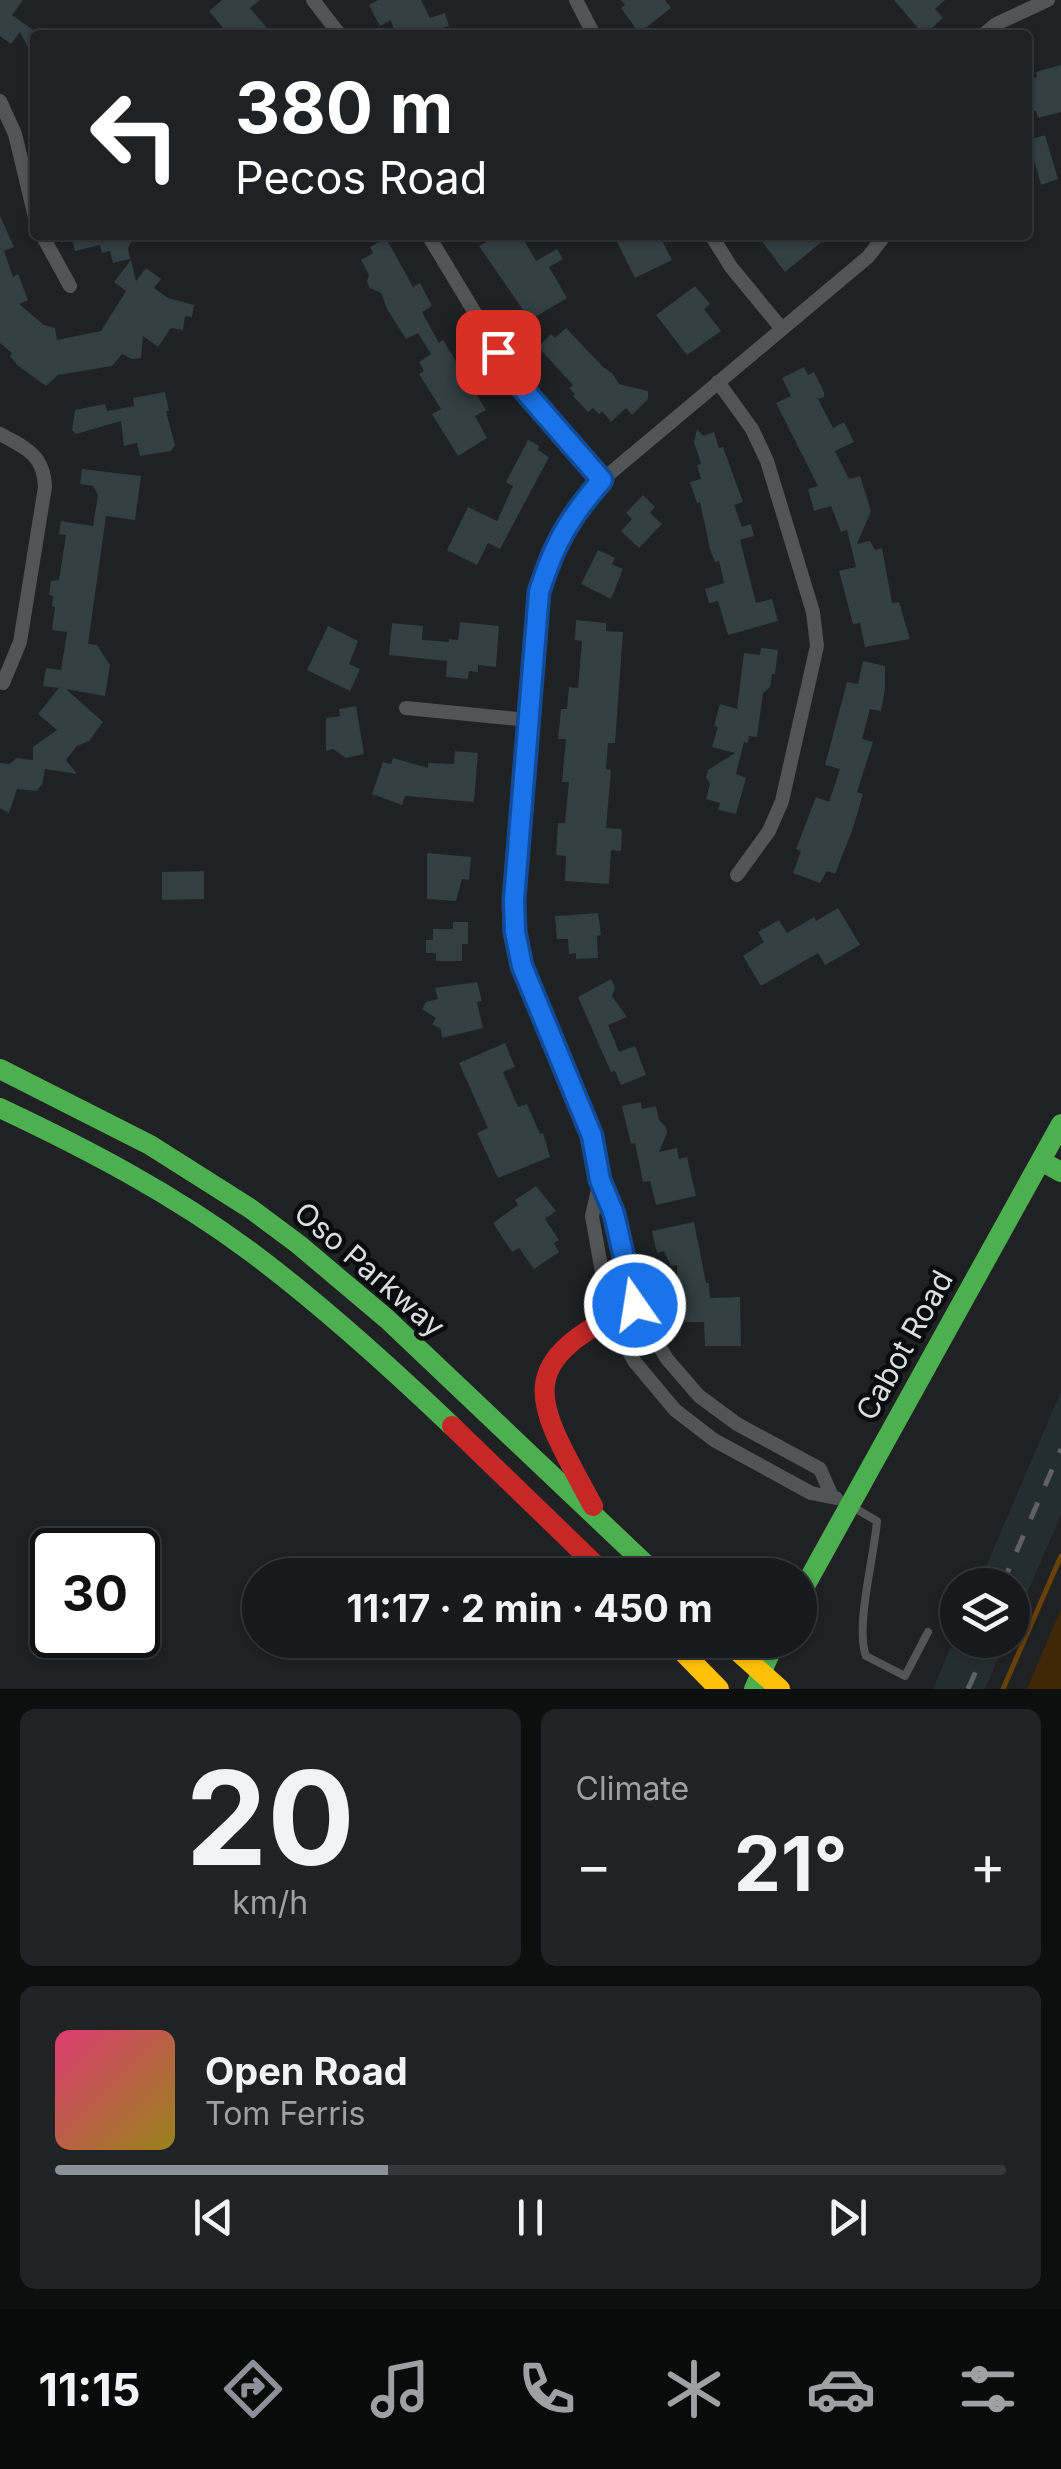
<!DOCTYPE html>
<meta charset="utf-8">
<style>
body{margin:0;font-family:Inter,sans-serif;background:#202223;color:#f1f3f6;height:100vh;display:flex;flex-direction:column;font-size:38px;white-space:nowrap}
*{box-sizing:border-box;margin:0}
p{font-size:32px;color:#9ea0a2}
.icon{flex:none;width:55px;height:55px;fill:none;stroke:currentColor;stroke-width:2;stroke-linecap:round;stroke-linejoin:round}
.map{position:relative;height:1689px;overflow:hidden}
.side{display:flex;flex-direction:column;gap:20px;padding:20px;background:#0d0e0e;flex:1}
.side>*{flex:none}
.top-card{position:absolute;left:30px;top:30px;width:1002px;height:210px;border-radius:10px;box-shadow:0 2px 8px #0004,0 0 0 2px #363839;background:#202124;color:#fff;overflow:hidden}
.buttons{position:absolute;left:940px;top:1568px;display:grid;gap:20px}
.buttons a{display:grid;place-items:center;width:90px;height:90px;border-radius:50%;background:#17191a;box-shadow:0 2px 8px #0004,0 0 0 2px #363839;font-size:50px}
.speed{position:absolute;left:30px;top:1528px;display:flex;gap:20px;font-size:50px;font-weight:700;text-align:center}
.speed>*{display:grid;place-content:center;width:130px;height:130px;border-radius:50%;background:#17191a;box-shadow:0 2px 8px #0004,0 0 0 2px #363839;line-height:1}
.speed .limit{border:5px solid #111;border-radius:15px;background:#fff;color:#111}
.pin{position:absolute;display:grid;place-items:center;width:85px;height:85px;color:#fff;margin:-42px;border-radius:20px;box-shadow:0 5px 15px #0006}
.me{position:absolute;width:110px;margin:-55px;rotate:347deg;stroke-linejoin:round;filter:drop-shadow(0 0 8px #0008)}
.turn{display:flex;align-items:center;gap:35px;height:210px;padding:0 40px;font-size:45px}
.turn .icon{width:130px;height:130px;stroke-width:2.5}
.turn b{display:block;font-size:70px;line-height:85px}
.big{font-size:75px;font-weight:700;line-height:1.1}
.side .tile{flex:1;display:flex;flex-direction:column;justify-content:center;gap:15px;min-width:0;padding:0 35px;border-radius:15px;background:#202223}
.side .dial{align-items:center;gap:0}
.dial b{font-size:130px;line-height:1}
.song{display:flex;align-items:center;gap:30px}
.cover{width:120px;height:120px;border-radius:15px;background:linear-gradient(135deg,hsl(340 70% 55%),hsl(50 70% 35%))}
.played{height:10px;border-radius:5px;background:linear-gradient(90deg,#8c9099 35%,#363839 35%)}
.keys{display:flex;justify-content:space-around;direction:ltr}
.heat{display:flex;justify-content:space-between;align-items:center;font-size:55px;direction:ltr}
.side .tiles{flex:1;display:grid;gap:20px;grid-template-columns:1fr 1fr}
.tile:last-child{grid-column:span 2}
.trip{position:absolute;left:242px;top:1558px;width:575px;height:100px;border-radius:50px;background:#17191a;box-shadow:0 2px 8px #0004,0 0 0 2px #363839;font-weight:700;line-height:100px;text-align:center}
.tab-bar{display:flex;height:160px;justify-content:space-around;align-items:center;background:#090a0a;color:#9ea0a2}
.tab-bar .icon{width:70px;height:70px}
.tab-bar .selected{color:#8c9099}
.tab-bar b{font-size:45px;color:#f1f3f6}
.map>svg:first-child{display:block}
.built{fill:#242d31}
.green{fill:#402705}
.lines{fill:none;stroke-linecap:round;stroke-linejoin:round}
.stream{stroke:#684107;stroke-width:5}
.building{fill:#323f43}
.lane{stroke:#525455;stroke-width:8}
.street{stroke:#525455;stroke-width:14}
.fast{stroke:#4caf50;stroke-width:20}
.slow{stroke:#ffc107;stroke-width:20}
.jam{stroke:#c62828;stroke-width:20}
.rail{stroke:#5e6061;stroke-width:5;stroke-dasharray:18 18;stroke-linecap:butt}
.route-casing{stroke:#114b97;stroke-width:25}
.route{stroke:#1a73e8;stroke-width:18}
.labels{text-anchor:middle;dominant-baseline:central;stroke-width:9;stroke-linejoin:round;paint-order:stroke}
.street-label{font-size:30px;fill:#dbdedf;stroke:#090b0c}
</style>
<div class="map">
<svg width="1061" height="1689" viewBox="0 0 1061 1689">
<rect width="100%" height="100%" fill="#1f2123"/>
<!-- built -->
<path class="built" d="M1061 1391V1515L1013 1626 1012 1585H978Z
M957 1632 958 1640H1006L985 1689H933Z"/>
<!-- green -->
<path class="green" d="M1061 1609V1689H1027Z"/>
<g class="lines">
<!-- stream -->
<path class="stream" d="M1003 1689 1061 1556"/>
</g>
<!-- building -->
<path class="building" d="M0 0H23L12 15 35 31V61L20 32 11 44 0 36Z
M222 0H260L250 8 273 35H229L209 11Z
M378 0H421L430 18 445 13 449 26 439 29 441 35H395L391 20 380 26 369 5Z
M621 0H665L671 8 639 33 621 8 625 5Z
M894 0H945L935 9 943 18 924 35Z
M1061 65V112L1038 118 1036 111 1028 113V80L1037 77 1036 72Z
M1045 135 1058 179 1041 185 1028 140Z
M0 216 14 247 4 251 13 277 18 274 28 300 19 304 44 325 55 328 57 340 101 331 126 291 114 282 131 260 136 281 146 268 161 279 154 288 168 298 194 305 192 317 185 316 183 330 171 328 158 347 143 336 141 358 132 359 122 354 112 366 58 375 46 386 17 365 10 356 12 353 0 343Z
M71 235H123L131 242 128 248 130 259 113 263 110 251 102 253 100 245 75 251Z
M485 235H521L536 261 557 249 563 259 549 267 567 298 530 320 479 246 489 241Z
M618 235H659L672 260 635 278 617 242 621 240Z
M757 235H830L785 272Z
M386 238 413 287 420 283 432 306 422 312 439 343 443 340 486 410 475 416 487 438 458 456 432 414 441 409 419 374 424 371 419 362 431 354 418 333 406 339 387 309 381 293 370 288 367 282 369 275 361 260 373 253 370 247Z
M695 286 710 304 704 309 721 331 687 355 656 315Z
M566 328 603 367 612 373 619 384 648 391V399L632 415 626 408 611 422 602 411 599 414 593 408 588 412 573 396 575 394 569 388 573 385 538 347 551 334 555 338Z
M804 367 808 375 814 372 824 392V397L818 399 833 428 844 422 854 442 835 451 849 479 860 476 871 511 857 544 870 541 875 550 882 548 892 603 899 602 910 639 865 647 860 623 853 624 839 571 856 567 847 530 841 532 831 506 814 511 808 489 818 486 776 403 791 396 782 378Z
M165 392 169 411H166L175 445 171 451 140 456 137 443 124 446 121 421 76 434 72 430 75 410 105 404 107 411 134 406 133 398Z
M697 429 703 436 714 432 719 448 723 447 743 502 734 505 742 527 751 524 754 536 740 540 756 603 772 599 778 621 728 635 718 601 709 603 705 589 724 583 719 561 715 562 710 549 700 502 697 503 690 482 701 479 697 465 701 464 694 442Z
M528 440 539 446 538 450 549 457 500 549 488 543 477 565 447 550 468 507 497 521 513 486 506 482Z
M82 469 141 476 135 520 106 516 88 644 97 645 110 665 105 696 66 689 103 722 89 741 77 746 66 760 77 774 45 769 42 785 36 791 17 789 9 813 0 808V763L9 764 17 758 33 760V747L57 730 38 714 59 688 43 686 46 668 61 670 67 632 52 630 55 607 52 606 53 596 49 595 51 581 59 580 66 535 59 534 61 521 93 526 98 495 93 486 80 484Z
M643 495 655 507 650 513 662 524 639 548 621 531 632 519 626 513Z
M598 550 615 558 612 564 623 569 611 599 581 584Z
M576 620 606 623V631L623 632 615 743H608L606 769 611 770 606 828 621 829 622 832 621 851 611 850 609 884 565 881 566 856 556 855 558 823H565L569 782H562L566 739H558L561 709H567L569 687 578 688 582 641 575 640Z
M460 622 499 626 496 667 478 665V672L469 671 468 679 446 677 447 661 389 655 392 623 423 626 422 640 449 642V639L458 640Z
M328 626 358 641 349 664 360 669 350 691 307 670Z
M761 648 778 650 775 674H772L770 687 763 693 757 737 749 736 748 743 744 742 736 774 746 778 736 814 718 810 720 803 706 799 710 784 706 777 708 770 735 753 712 747 718 727 714 726 720 704 737 709 744 653 760 655Z
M863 661 885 666V689L881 711 870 709 862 739 873 742 857 792 863 794 853 828 835 874 827 871 820 883 793 873 801 851 796 849 816 797 829 802 840 769 825 765 847 682 858 684Z
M356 706 364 754 346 758 333 749 326 751V718L340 716 339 709Z
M455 751 478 753 474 802 405 796 402 805 372 794 383 762 391 764 393 758 428 768V763L454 764Z
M427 853 471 857 469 880 462 879 456 901 427 899Z
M204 871V899L162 900V872Z
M838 908 860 945 825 965 818 953 761 986 743 956 764 942 758 932 779 920 787 933 814 917 816 921Z
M598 913 601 935 597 936 598 958 576 959V953L569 954 568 939H557L555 916Z
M453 922H468V944H462V961H436V953H426V940H433V929H453Z
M611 979 615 988 612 996 627 1017 608 1025 619 1052 635 1046 646 1075 621 1085 615 1071 611 1072 578 997Z
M477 982 482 1001 477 1002 483 1028 442 1038 441 1029 432 1024 436 1018 422 1009 426 1002 438 999 435 988Z
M505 1043 515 1067 503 1072 518 1107 527 1104 540 1134 543 1133 550 1157 498 1178 477 1133 488 1128 459 1063Z
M641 1102 642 1109 656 1106 659 1120 666 1127 667 1133 659 1152 677 1148 679 1159 687 1157 696 1196 656 1205 650 1181 643 1182 635 1143 631 1144 622 1106Z
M536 1186 556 1211 545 1219 559 1240 554 1243 559 1252 534 1269 519 1248 512 1252 493 1223 518 1205 515 1200Z
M694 1222 706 1283H709L710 1298 740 1297 741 1346H705L704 1322H684V1303H677V1265L671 1266 664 1251 657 1253 652 1231Z"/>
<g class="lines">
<!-- lane -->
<path class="lane" d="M851 1506 877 1521C874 1558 855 1627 866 1656L905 1676 928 1632"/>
<!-- street -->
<path class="street" d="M313 0 340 35
M576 0 594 35
M983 35 996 24 1048 0
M0 101 15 134 35 217
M42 235 70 286
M428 235 516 381 602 480
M711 235 731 267 782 329
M718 382 752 429 767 461 813 612 817 646 782 801 769 831 737 875
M0 434C26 448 44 455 45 487L20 642 3 683
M406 708 528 720
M600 1181 592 1216 610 1317 634 1361 675 1410 714 1440 811 1493 836 1498
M831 1494 820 1469 737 1424 699 1396 667 1359 635 1305 614 1214 600 1180 592 1136 523 966 515 933 514 900 539 592C554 544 569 518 602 480L868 257 885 235"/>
<!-- fast -->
<path class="fast" d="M0 1069 150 1145 251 1209 298 1244 387 1319 657 1575
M0 1108C87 1149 173 1194 251 1252 322 1305 388 1365 452 1426
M1041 1161 1061 1172
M800 1595 1061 1124
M754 1689 776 1640"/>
<!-- slow -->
<path class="slow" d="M671 1640 719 1689
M725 1640 780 1689"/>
<!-- jam -->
<path class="jam" d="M452 1426 606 1575
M593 1506C536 1400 507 1365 635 1305"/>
<!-- rail -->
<path class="rail" d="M1002 1585 1061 1449
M968 1689 990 1640"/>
</g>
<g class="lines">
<!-- route casing -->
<g class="route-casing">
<path id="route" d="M498 352 516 381 602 480C569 518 554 544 539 592L514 900 515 932 522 966 592 1136 600 1180 614 1214 635 1305"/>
</g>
<!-- route -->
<use href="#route" class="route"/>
</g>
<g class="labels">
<!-- street labels -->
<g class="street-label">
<text transform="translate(370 1269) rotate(41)">Oso Parkway</text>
<text transform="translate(904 1345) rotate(-61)">Cabot Road</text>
</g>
</g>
</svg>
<div class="buttons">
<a><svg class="icon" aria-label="layers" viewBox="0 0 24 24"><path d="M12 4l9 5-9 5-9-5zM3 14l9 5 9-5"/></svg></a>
</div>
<div class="speed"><div class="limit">30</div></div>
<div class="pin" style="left:498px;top:352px;background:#d93025"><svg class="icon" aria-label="arrive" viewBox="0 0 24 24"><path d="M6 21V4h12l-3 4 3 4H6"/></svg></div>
<svg class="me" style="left:635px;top:1305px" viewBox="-20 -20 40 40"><circle r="17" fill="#1a73e8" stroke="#fff" stroke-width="3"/><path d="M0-11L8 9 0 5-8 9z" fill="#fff"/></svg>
<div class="trip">11:17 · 2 min · 450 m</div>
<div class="top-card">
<div class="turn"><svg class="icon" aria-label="left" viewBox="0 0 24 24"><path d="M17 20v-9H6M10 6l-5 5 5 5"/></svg><div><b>380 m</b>Pecos Road</div></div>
</div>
</div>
<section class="side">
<div class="tiles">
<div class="tile dial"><b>20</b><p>km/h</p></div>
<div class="tile"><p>Climate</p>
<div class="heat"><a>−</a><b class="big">21°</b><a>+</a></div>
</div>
<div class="tile">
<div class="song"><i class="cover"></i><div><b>Open Road</b><p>Tom Ferris</p></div></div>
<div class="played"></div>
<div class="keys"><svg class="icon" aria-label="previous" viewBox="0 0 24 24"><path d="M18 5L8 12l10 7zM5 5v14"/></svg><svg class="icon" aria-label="pause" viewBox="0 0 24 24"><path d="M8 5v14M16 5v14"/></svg><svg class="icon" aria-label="next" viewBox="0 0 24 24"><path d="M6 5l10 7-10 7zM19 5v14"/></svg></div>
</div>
</div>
</section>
<nav class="tab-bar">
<b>11:15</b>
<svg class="icon selected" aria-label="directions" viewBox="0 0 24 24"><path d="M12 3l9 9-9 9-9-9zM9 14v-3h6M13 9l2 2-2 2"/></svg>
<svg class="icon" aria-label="music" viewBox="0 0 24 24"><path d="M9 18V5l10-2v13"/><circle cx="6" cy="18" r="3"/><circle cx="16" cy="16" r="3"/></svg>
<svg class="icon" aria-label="phone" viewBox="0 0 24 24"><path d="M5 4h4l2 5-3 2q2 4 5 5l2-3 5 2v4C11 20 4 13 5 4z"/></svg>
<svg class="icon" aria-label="climate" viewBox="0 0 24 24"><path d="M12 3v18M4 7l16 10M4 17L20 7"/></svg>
<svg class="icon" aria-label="car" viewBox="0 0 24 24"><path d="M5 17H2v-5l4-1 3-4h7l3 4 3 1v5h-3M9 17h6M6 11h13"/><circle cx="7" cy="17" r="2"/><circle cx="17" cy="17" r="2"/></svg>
<svg class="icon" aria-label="filters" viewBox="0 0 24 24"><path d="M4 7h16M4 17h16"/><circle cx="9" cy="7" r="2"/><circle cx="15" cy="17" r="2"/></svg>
</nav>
